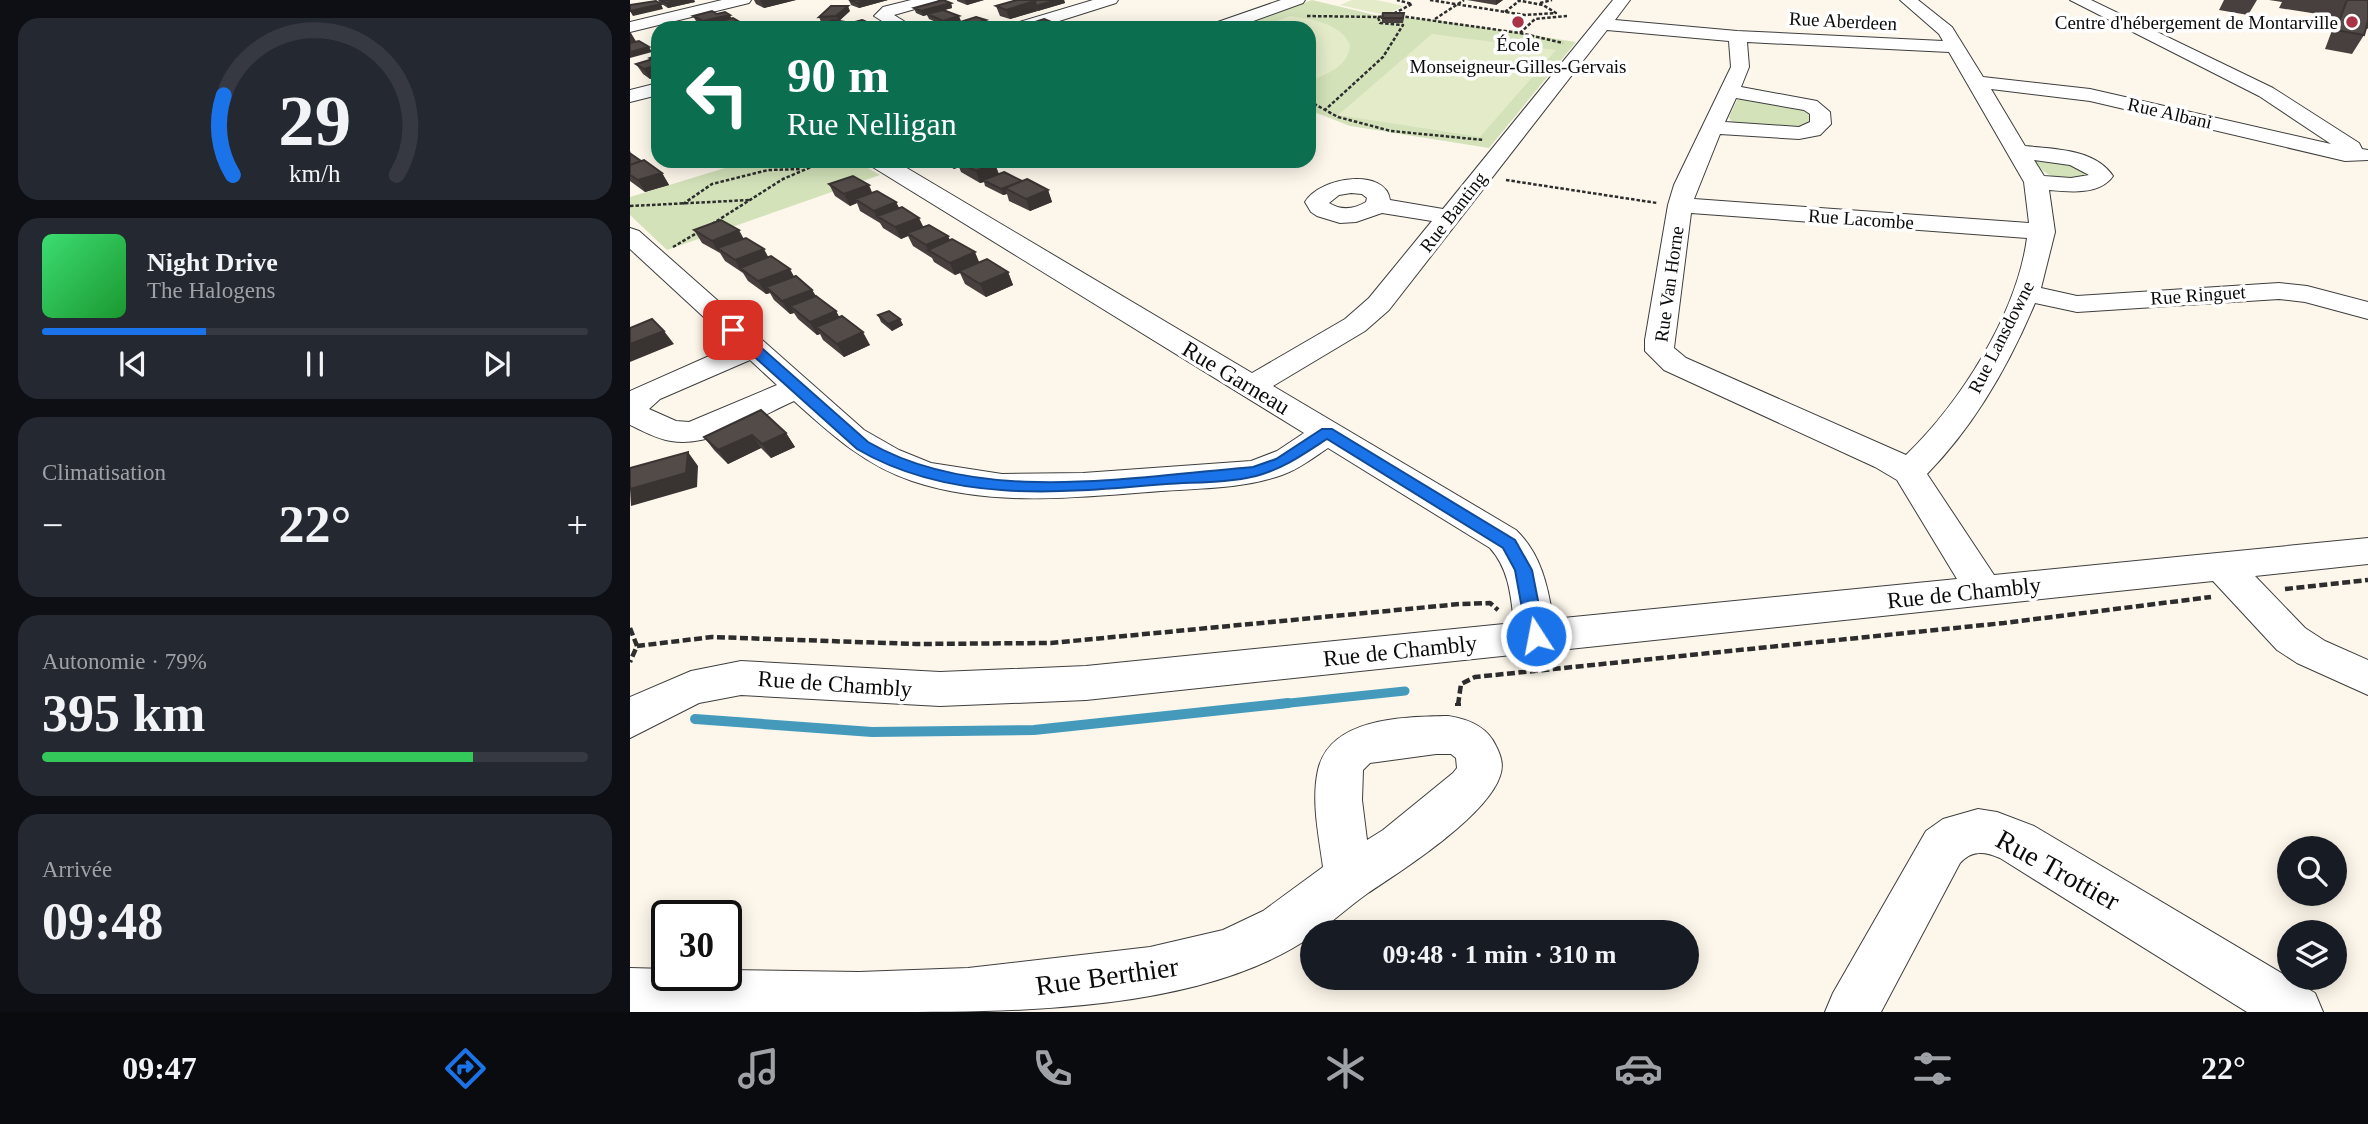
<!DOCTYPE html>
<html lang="fr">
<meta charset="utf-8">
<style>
body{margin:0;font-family:Georgia,serif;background:#242831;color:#f1f3f6;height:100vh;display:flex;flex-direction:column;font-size:26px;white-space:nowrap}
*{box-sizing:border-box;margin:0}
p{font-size:23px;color:#9ea1a6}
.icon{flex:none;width:38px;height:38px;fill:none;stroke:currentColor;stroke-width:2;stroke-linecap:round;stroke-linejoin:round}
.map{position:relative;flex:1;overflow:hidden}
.drawer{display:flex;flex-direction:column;gap:18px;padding:18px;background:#0d0f14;width:630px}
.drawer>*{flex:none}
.top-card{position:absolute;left:21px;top:21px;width:665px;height:147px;border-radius:21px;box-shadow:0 4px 18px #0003;background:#0b6e4f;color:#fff;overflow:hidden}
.tools{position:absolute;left:1647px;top:836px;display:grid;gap:14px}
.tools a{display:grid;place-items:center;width:70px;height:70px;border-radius:50%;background:#171b24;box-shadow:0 4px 18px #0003;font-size:35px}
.speed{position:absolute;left:21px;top:900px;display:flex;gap:14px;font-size:35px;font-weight:700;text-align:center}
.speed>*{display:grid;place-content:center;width:91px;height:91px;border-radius:50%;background:#171b24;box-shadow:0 4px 18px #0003;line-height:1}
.speed .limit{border:4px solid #111;border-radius:10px;background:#fff;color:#111}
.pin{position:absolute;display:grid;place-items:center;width:60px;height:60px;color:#fff;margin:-30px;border-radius:14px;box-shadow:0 4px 10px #0006}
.me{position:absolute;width:77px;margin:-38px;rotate:349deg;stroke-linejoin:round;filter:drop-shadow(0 0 5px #0008)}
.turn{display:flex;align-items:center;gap:24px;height:147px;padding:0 21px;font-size:32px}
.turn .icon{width:91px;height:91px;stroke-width:2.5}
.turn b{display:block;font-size:49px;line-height:60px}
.big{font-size:52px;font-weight:700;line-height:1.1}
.drawer .tile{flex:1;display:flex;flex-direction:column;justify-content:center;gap:10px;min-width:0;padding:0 24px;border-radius:21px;background:#242831}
.drawer .dial{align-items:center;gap:0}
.dial svg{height:182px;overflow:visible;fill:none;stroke:#363941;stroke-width:7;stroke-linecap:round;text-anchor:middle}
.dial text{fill:#f1f3f6;stroke:none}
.song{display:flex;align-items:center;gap:21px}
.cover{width:84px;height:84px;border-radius:10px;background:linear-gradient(135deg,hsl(140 70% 55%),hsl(130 70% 35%))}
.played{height:7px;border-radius:4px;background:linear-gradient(90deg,#1a73e8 30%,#363941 30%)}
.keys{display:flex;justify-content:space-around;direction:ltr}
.heat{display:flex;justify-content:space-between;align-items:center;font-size:38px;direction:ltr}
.charge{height:10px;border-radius:5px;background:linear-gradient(90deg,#34c759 79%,#363941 0)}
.trip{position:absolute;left:670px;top:920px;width:399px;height:70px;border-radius:35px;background:#171b24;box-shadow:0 4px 18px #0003;font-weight:700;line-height:70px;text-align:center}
.dock{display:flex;height:112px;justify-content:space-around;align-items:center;background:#090b0e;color:#9ea1a6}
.dock .icon{width:49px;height:49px}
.dock .active{color:#1a73e8}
.dock b{font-size:32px;color:#f1f3f6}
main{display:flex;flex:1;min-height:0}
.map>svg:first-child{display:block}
.green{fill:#d3e2b9}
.pitch{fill:#e3ebc9}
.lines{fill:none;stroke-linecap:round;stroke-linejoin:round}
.stream-far1{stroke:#459abc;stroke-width:9}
.stream{stroke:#459abc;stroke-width:10}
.minor-casing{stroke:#3e3e3e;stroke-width:2}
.path-far2{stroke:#2d2d2d;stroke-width:2.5;stroke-dasharray:3.5 2;stroke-linecap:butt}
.path-far1{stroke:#2d2d2d;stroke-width:4.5;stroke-dasharray:8 3.5;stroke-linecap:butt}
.path{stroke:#2d2d2d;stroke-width:6;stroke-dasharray:10 4.5;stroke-linecap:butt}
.minor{fill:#fff;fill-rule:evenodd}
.wall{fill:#47403e}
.shaded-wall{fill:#393432}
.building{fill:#524b48;stroke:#393432;stroke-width:2}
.route{fill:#1a73e8;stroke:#114b97;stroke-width:2}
.poi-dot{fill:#a93446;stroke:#fff;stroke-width:2.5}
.labels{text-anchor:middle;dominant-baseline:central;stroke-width:7;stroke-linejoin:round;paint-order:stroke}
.far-street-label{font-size:19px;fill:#0b0b0b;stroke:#fff}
.far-poi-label{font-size:19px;fill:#0b0b0b;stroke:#fff;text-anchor:end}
.street-label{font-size:23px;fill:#0b0b0b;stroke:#fff}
.near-street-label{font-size:28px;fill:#0b0b0b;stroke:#fff}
</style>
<main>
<section class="drawer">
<div class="tile dial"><svg viewBox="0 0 100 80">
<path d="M14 69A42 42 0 1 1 86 69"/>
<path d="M14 69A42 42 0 0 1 10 34" stroke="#1a73e8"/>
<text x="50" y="56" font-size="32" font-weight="700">29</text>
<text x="50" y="72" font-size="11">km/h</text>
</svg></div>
<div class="tile">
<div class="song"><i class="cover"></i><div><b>Night Drive</b><p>The Halogens</p></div></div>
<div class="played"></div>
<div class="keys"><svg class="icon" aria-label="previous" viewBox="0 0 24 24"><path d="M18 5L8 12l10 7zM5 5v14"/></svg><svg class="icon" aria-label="pause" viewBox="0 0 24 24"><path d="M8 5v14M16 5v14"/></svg><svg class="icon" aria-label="next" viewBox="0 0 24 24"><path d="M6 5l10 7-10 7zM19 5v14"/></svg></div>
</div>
<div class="tile"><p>Climatisation</p>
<div class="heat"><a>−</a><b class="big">22°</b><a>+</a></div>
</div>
<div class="tile"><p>Autonomie · 79%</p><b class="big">395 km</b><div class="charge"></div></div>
<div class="tile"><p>Arrivée</p><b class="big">09:48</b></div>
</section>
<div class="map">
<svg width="1738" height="1012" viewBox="0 0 1738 1012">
<rect width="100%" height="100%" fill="#fdf7eb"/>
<!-- green -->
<path class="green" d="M682 0 749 16 806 20 946 42 859 148 720 126 679 110V28H603Z
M1113 98 1180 110 1182 123 1174 127 1109 124 1101 121 1099 117 1107 100Z
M1408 160 1441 165 1460 175C1442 183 1416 180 1405 162Z
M118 161H226L250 175 37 250 0 215V197Z"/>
<!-- pitch -->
<path class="pitch" d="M722 0H746L774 6 755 15 710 5Z
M660 16C681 19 711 23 720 45 719 66 696 75 679 81V28H628Z
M802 34 926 50 850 137 708 115Z"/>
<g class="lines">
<!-- stream-far1 -->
<path class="stream-far1" d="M641 705 775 691"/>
<!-- stream -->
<path class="stream" d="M65 719 242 732 404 730 658 703"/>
<!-- minor casing -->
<g class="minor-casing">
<path id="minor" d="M92 0H121L119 3 0 32V22Z
M281 0H308L306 3 264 15 285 28H263L244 16 253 7Z
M463 0H488L486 3 407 28H380L383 24Z
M651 0H675L673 3 604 28H579L582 24Z
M983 0H1000L985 20 1107 31 1313 41 1309 34 1270 0H1288L1322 27 1353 77 1460 89 1701 144 1629 96 1440 0H1461L1643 88 1729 143 1732 149 1738 150V160L1715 161 1460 101 1361 89 1395 146C1425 149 1465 149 1483 176 1470 195 1440 192 1419 190L1425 232 1411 288 1447 296 1649 283 1677 286 1738 302V319L1675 302 1649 299 1447 312 1405 303C1379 365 1345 425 1297 474L1364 575 1738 538V564L1625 576 1675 628 1695 641 1738 660V695L1667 663 1647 650 1583 581 456 700 310 706 111 695 69 703 0 738V697L61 671 111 661 310 672 456 666 884 623C881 596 879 569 860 548L698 448C683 458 669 469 652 475 612 489 572 488 531 491 448 497 363 508 282 481 234 465 201 434 164 401 128 417 81 448 41 441 27 439 13 431 0 425V391L104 345 0 249V228L9 231 234 430 269 450 301 463 372 474 453 473 621 461 647 451 674 433 241 166 238 161H265L622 373 715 319 739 298 802 221 752 213 726 222 710 223 687 216 681 212 675 202C691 176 756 168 760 200L813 209ZM977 30 1099 41 1101 67 1044 185 1038 205 1015 340V351L1034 370 1245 467 1267 480 1327 579 923 619C918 586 911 554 886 530L643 386 735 331 759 310ZM1117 42 1319 52 1394 182 1399 223 1064 199 1090 134 1169 139 1190 135 1201 124 1200 112 1187 101 1111 87 1119 67ZM1106 98 1174 110 1180 114V122L1169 127 1095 122ZM1404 160 1440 165 1459 175 1441 178 1414 176ZM721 193 732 194 737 198 736 202C724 209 712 211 699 203L709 195ZM1061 213 1397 238C1387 314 1330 403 1276 455L1056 358 1044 348ZM120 360 147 385 59 422 46 421 19 409 30 399Z
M28 83V95L0 102V90Z
M818 716C838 719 857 726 866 746 871 756 874 765 870 776 857 816 773 870 738 893 721 905 704 920 687 933H682V936C573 1012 387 1012 255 1012 170 1012 85 1012 0 1012V968L37 969V975H96V970L229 972 338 968 520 947 593 930 633 911 693 867C689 837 681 801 688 770 700 717 774 717 818 716ZM806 754H821L826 758 827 768 823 773 753 830 737 840 732 800 733 770 740 763Z
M1348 809 1367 812 1404 826 1685 993 1693 1012H1617L1370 858C1354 851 1342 850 1330 863L1251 1012H1195L1203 993 1296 831 1313 819Z"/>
</g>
<!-- path-far2 -->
<path class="path-far2" d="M800 0 895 15 926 13 913 5 886 0
M910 3 922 0
M875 12 889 1
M677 16 748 17 750 23 773 25 753 57 695 110
M770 16 890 33 905 19 937 16
M748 17 761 15 782 4 767 0
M805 19 834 0
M890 33 933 43
M679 101 708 117 761 131 854 140
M876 180 1027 203
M53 204 82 184 138 170 171 169
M0 206 120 200
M82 224 153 179 195 161
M43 247 72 230"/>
<!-- path-far1 -->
<path class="path-far1" d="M1655 589 1738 580
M0 628 7 646 0 662
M7 646 82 637 286 644 421 643 830 604 860 603 868 610
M828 705 831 684 845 677 1374 623 1581 597"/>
<!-- path -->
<path class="path" d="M828 706V703"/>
<!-- minor -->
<use href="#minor" class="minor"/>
</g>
<!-- wall -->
<path class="wall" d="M28 0H64L65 2 38 8 30 3Z
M124 0H166L134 8 126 4Z
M219 0H258L229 8 221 5Z
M327 0H354L337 5 327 1Z
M405 0H434L435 3 380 19 370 16 366 6Z
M837 0H873L866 5Z
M1594 0H1627L1618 15 1589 10Z
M1639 0H1738V29L1736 28 1734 35 1722 54 1695 49 1707 17 1649 8 1652 2Z
M321 3 322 8 314 10 315 26 299 19 297 15 293 16 286 13 284 8Z
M220 11 209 21 248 28H193L191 24 198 22H191L189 17Z
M87 14 108 21 110 24 123 23 129 28H80L78 26H76L66 21 63 16Z
M752 18H774L773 23H752Z
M356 20 358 25 349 28H326L324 24Z
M28 55V77L20 79 13 74 6 64 21 60 20 58Z
M0 151 2 155 11 161 32 173 39 185 15 192 0 181Z
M310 161H360L365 164 369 174 418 190 422 202 400 211 379 201 377 194 373 195 355 186 354 182 350 183 331 172 329 167 324 169Z
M199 184 242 193 266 202 269 208 293 227 318 236 320 240 349 263 378 272 383 285 356 297 335 284 330 273 325 275 304 262 302 258 283 246 278 236 271 239 253 228 250 223 230 211 227 203 220 206 205 196Z
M64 230 114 239 182 290 186 296 206 311 209 317 240 345 214 357 193 340 190 334 187 335 168 319 164 313 160 314 144 300 140 293 136 294 118 281 113 273 95 261 90 253 72 243Z
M248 315 270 319 273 325 262 331 251 322Z
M156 433 165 447 141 458 131 448 98 464 84 450 74 437Z"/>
<!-- shaded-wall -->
<path class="shaded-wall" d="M50 0H64L65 2 38 8 36 3Z
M130 0H166L134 8Z
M240 0H258L229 8 227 3Z
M335 0H354L337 5Z
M426 0H434L435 3 408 11 406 6Z
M866 0H873L866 5Z
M405 1 407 11 380 19 376 10Z
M321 3 322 8 293 16 291 11Z
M31 4 33 9 3 16 0 11Z
M218 6 220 11 209 21 206 16Z
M100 15 102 20 78 24V26H76L73 21Z
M329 16 331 21 315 26 313 21Z
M356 20 358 25 349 28H335L334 27Z
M424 23 426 28H415L414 26Z
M0 33H1L7 43 0 45Z
M19 47 22 52 0 58V52Z
M28 65V77L20 79 14 69Z
M321 161H327L329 167 324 169Z
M365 164 369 176 353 180 354 182 350 183 346 171Z
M32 173 39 185 15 192 8 180Z
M392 181 375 188 377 194 373 195 371 189Z
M239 185 244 197 225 199 227 203 220 206 214 194Z
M418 190 422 202 400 211 396 199Z
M266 202 272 214 247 216 250 223 244 211Z
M289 218 295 230 277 233 278 236 271 239 265 227Z
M109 230 116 243 87 248 89 253 82 241Z
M318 236 323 249 298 250 301 258 296 245Z
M134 249 141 262 110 268 112 273 105 260Z
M345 252 350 264 329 271 330 273 325 275 320 263Z
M160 269 167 282 136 287 140 293 136 294 128 281Z
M378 272 383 285 356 297 350 284Z
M182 290 190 303 160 306 164 313 160 314 152 301Z
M206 311 213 324 186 327 190 334 187 335 180 322Z
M270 319 273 325 262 331 258 324Z
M34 331 44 344 0 362V344Z
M233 332 240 345 214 357 207 344Z
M156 433 165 447 141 458 132 444Z
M122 435 131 448 98 464 88 450Z
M58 452 68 466 67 487 1 506 0 489Z"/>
<!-- building -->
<path class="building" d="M30 0H50L36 3Z
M219 0H240L227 3Z
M313 0 321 3 291 11 284 8Z
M387 0H400L405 1 376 10 366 6Z
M405 0H426L406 6 405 1H402Z
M1717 0H1738V21L1734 35 1706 30Z
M26 1 31 4 0 11V5Z
M201 6H218L206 16 189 17Z
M313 10 329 16 313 21 297 14Z
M82 11 87 14 95 12 100 15 73 21 63 16Z
M753 13H774L773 18H752Z
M346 17 356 20 334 27 324 24Z
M103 18 108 21 102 22 107 25 85 28 78 24Z
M414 19 424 23 414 26 420 28H387Z
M204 20 221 23 214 25 215 28H209L191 24Z
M232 20 248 27 221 28 214 25Z
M123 23 129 27 92 28 90 27Z
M9 41 19 47 0 52V43Z
M28 55V65L14 69 6 64 23 59 20 58Z
M1 154 11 161 0 165V155Z
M14 160 32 173 8 180 0 175V165Z
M327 161H360L365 164 346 171Z
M374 172 392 181 371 189 353 180Z
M223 176 239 185 214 194 199 184Z
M397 179 418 190 396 199 375 188Z
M247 191 266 202 244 211 225 199Z
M272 207 289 218 265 227 247 216Z
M91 220 109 230 82 241 64 230Z
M299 225 318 236 296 245 277 233Z
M116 238 134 249 105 260 87 248Z
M322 239 345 252 320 263 298 250Z
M141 256 160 269 128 281 110 268Z
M357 259 378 272 350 284 329 271Z
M166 276 182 290 152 301 136 287Z
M186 296 206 311 180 322 160 306Z
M259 311 270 319 258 324 248 315Z
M212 316 233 332 207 344 186 327Z
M22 319 34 331 0 344V328Z
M131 410 156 433 132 444 122 435 88 450 74 437Z
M58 452 56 473 0 489V468Z"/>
<!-- route -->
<path class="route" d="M103 326 108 327 238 442C349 506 500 477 623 467L646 459 692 429H702L885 540 902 570 915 636 913 642H900L897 636 885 570 873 548 697 439C674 454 653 469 626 476 598 483 565 482 536 484 432 493 321 504 227 449L98 333V327Z"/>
<!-- markers -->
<g class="poi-dot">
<circle cx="888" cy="22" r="7"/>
<circle cx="1722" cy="22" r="7"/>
</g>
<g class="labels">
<!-- far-street labels -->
<g class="far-street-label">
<text transform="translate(1213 21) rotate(3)">Rue Aberdeen</text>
<text transform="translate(1540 113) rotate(13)">Rue Albani</text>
<text transform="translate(823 212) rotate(-52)">Rue Banting</text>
<text transform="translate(1231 219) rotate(4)">Rue Lacombe</text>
<text transform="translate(1039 284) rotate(-82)">Rue Van Horne</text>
<text transform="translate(1568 295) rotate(-4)">Rue Ringuet</text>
<text transform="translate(1371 337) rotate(-63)">Rue Lansdowne</text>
</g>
<!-- far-poi labels -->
<g class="far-poi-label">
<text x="1708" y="22">Centre d'hébergement de Montarville</text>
<text x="888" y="44" text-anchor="middle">École<tspan x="888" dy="22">Monseigneur-Gilles-Gervais</tspan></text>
</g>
<!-- street labels -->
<g class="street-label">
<text transform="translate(606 378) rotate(31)">Rue Garneau</text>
<text transform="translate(1334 593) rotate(-6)">Rue de Chambly</text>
<text transform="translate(770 651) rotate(-6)">Rue de Chambly</text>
<text transform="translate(205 684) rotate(4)">Rue de Chambly</text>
</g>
<!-- near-street labels -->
<g class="near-street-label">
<text transform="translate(1428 870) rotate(29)">Rue Trottier</text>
<text transform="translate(477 976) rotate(-8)">Rue Berthier</text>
</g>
</g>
</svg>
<div class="tools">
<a><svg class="icon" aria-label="search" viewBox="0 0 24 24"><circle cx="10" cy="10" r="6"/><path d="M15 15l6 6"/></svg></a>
<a><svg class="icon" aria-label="layers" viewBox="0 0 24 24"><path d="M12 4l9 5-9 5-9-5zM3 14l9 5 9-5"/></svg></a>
</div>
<div class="speed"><div class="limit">30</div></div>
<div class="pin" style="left:103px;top:330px;background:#d93025"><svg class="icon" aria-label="arrive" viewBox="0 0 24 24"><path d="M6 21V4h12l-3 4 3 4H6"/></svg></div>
<svg class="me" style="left:906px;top:636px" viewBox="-20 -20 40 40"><circle r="17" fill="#1a73e8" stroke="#fff" stroke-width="3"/><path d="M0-11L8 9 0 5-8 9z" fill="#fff"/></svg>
<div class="trip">09:48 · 1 min · 310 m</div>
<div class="top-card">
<div class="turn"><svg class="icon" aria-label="left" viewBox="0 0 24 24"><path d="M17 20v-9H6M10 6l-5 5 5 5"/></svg><div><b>90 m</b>Rue Nelligan</div></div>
</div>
</div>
</main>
<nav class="dock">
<b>09:47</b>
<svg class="icon active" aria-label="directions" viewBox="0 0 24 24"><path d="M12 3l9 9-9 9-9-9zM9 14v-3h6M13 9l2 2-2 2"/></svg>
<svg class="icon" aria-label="music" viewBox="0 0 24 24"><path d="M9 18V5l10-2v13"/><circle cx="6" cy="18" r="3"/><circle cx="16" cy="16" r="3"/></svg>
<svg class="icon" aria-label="phone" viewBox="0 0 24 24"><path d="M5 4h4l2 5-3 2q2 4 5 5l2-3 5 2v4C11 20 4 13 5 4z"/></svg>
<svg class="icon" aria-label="climate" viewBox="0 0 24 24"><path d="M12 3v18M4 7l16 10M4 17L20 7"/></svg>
<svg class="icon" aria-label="car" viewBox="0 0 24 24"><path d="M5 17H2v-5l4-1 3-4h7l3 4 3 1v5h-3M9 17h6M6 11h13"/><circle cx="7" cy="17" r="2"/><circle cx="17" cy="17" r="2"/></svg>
<svg class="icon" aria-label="filters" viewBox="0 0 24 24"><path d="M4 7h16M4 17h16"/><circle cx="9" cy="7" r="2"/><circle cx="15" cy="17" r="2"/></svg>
<b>22°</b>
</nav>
